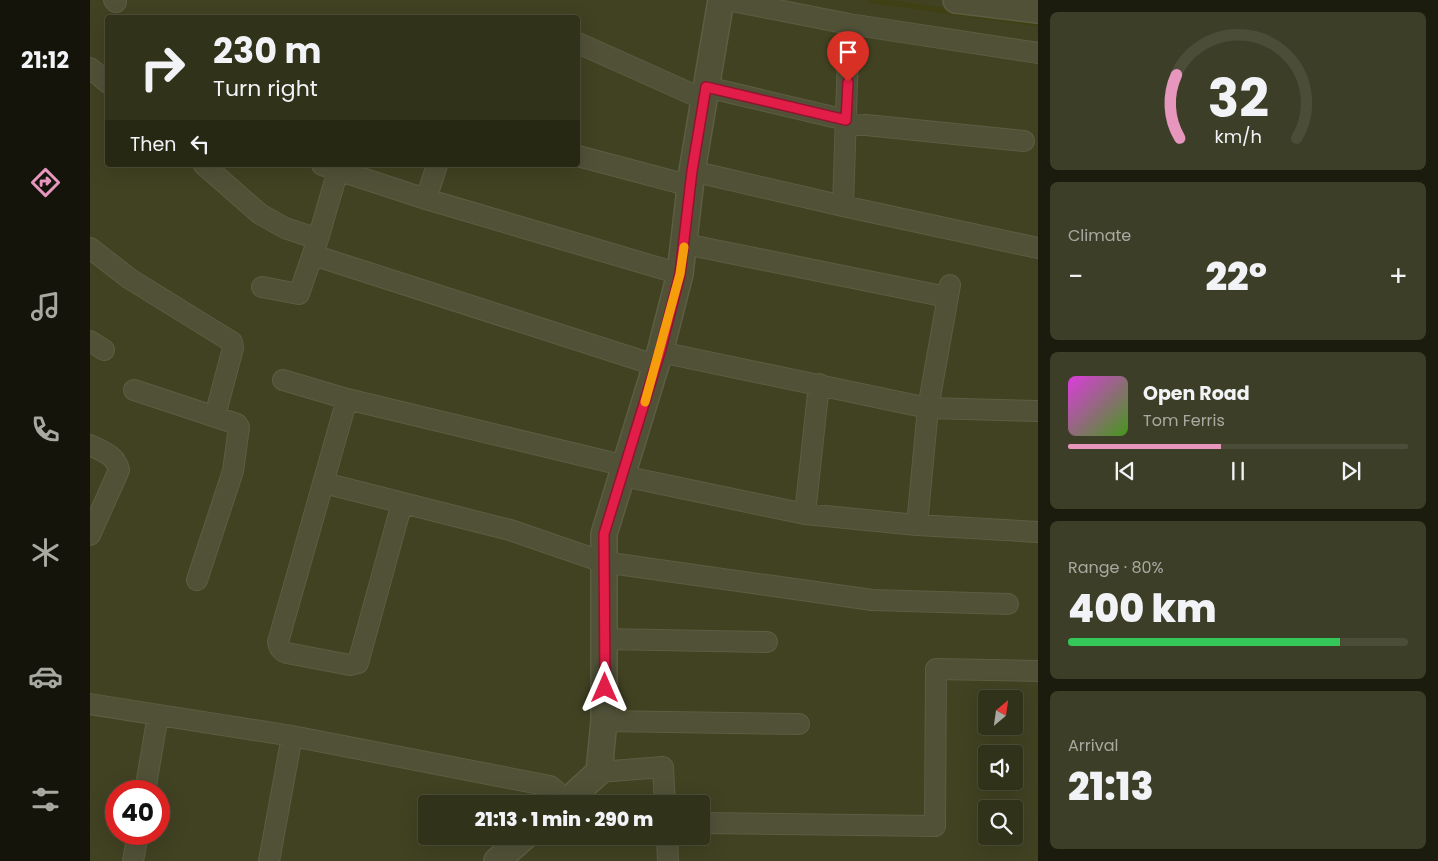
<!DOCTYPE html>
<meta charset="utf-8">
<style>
body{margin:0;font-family:Poppins,sans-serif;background:#3d3e27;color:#f1f3f6;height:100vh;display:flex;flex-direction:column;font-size:19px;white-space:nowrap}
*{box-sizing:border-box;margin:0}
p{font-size:16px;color:#a8aaa2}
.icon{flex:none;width:28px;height:28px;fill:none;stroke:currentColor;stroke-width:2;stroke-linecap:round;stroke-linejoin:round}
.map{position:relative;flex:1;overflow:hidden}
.side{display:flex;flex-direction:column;gap:12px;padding:12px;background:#1b1c0e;width:400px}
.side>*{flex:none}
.guide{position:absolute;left:15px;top:15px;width:475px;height:152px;border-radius:5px;box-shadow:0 5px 20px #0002,0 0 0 1px #4c4d39;background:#31321a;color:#f1f3f6;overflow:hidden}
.needle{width:32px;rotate:29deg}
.tools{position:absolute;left:888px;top:690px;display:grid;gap:10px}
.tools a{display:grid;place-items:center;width:45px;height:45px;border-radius:5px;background:#31321a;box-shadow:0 5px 20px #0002,0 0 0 1px #4c4d39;font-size:25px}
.speed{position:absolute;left:15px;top:780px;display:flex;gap:10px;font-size:25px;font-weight:700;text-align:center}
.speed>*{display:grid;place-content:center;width:65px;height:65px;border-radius:50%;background:#31321a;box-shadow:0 5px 20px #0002,0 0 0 1px #4c4d39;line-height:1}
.speed .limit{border:8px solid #d22;background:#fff;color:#111}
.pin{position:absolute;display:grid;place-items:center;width:42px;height:42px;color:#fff;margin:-51px -21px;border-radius:50% 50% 50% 0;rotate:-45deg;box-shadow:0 0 5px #0007}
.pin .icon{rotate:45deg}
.me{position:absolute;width:55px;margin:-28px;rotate:0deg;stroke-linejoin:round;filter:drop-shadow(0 0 4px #0008)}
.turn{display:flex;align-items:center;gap:18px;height:105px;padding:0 25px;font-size:22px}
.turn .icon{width:65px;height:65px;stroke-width:2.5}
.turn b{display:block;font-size:35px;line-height:42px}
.then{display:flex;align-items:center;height:48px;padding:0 25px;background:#0003;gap:10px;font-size:19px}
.big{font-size:38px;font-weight:800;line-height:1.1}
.side .card{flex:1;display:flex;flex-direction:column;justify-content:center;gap:8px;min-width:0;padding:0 18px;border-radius:8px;background:#3d3e27}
.side .dial{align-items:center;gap:0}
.dial svg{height:130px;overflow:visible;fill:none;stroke:#4c4d39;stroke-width:7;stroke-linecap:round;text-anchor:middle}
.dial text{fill:#f1f3f6;stroke:none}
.song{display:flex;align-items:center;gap:15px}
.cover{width:60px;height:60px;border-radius:8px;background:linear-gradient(135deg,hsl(300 70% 55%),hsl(100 70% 35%))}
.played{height:5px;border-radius:2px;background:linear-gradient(90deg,#e797bd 45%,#4c4d39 45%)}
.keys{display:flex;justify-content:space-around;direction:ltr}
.heat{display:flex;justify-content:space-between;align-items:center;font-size:28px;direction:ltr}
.charge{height:8px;border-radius:4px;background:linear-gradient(90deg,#34c759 80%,#4c4d39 0)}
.trip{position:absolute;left:328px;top:795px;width:292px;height:50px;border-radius:5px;background:#31321a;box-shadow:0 5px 20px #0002,0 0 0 1px #4c4d39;font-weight:800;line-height:50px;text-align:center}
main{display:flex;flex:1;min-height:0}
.tab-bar{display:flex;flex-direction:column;width:90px;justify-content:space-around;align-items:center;background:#14140a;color:#a8aaa2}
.tab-bar .icon{width:35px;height:35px}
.tab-bar .current{color:#e797bd}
.tab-bar b{font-size:22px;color:#f1f3f6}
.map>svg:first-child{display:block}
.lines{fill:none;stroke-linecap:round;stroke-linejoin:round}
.stream{stroke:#3f4114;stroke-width:5.5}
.minor-casing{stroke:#5c5d43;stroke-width:22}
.tertiary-casing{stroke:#5c5d43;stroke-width:28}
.minor{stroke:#505137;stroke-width:20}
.tertiary{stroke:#505137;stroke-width:25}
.route-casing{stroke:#92132f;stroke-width:12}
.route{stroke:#e11d48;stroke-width:9}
.slow{stroke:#f59e0b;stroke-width:9}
</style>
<main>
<nav class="tab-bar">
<b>21:12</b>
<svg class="icon current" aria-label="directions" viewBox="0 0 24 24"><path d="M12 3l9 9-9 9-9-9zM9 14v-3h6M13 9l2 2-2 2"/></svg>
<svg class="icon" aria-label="music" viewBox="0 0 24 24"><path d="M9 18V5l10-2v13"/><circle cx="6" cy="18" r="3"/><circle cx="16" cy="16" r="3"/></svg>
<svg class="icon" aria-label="phone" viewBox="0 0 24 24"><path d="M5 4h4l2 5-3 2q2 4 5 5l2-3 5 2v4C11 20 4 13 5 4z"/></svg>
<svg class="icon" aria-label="climate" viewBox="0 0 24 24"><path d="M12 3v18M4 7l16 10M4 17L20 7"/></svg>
<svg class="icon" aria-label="car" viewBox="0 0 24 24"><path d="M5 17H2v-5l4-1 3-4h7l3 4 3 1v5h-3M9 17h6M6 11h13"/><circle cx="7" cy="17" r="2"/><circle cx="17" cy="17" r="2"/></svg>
<svg class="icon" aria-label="filters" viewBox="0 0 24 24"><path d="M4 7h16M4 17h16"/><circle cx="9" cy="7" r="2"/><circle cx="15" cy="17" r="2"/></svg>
</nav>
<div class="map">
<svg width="948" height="861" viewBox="0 0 948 861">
<rect width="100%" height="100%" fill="#414222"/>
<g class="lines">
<!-- stream -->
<path class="stream" d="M780 0 948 24"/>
<!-- minor casing -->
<g class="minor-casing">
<path id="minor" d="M24 0 26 2
M637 0 759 24 948 53
M488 43 613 99
M0 68 18 83
M616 87 756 120
M756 123 934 141
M488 156 601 186
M114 165 170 214 195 228 228 239
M232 165 336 199 590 274
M602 171 753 206 948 248
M336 199 347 165
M753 206 759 24
M595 244 857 297
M0 248 40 279 142 342 143 348 125 416
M223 255 565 365
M172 287 209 294 228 239 248 170
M0 341 14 350
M570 352 838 408 948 411
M193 380 257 399 536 466
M44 390 147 424 149 427 143 471 107 580
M257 399 188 642C189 648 191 651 197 653L260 665 268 663 312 503
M0 445C12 451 26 455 29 470L0 535
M533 476 715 514 827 525 948 532
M234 483 420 530 513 562 782 600 918 604
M715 514 729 384
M827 525 838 408 860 285
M515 639 677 642
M0 704 202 736 460 786 478 801
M514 721 709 724
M509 772 573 767 575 804
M55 791 68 715
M611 823 845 826 846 669 948 671
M577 836 578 861
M43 861 48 834
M179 861 202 736"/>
</g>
<!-- tertiary casing -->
<g class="tertiary-casing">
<path id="tertiary" d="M866 0 948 10
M474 804 509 772 514 721V534L570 352 590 274 602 171 631 0
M407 861 435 836"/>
</g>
<!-- minor -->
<use href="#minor" class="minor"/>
<!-- tertiary -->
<use href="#tertiary" class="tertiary"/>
</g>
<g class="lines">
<!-- route casing -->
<g class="route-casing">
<path id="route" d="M515 688 514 534 570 352 590 274 602 171 616 87 756 120 758 82"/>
</g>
<!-- route -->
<use href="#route" class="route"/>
<!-- slow -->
<path class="slow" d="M555 402 590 274 594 247"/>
</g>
</svg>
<div class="tools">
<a><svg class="needle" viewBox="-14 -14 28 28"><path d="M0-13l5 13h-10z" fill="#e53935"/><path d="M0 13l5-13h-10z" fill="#a8aaa2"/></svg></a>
<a><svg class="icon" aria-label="sound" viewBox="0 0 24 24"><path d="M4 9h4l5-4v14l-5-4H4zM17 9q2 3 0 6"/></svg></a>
<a><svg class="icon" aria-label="search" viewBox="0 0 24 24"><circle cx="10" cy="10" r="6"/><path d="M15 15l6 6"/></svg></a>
</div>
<div class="speed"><div class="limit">40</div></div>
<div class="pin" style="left:758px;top:82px;background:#d93025"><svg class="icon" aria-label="arrive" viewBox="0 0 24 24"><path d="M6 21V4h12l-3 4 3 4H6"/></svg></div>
<svg class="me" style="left:515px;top:688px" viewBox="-20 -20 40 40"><path d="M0-17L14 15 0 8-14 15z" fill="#e11d48" stroke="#fff" stroke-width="4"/></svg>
<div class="trip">21:13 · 1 min · 290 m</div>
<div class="guide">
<div class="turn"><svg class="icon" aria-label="right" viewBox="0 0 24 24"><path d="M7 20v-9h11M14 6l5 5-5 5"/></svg><div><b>230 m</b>Turn right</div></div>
<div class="then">Then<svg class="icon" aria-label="left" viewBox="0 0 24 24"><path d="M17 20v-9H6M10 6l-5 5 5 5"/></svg></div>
</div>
</div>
<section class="side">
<div class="card dial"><svg viewBox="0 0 100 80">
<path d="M14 69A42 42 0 1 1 86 69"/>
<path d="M14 69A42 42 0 0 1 12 30" stroke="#e797bd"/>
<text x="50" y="56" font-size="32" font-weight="700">32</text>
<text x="50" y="72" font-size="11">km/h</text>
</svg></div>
<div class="card"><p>Climate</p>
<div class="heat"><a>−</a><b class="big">22°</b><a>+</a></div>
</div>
<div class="card">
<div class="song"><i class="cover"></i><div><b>Open Road</b><p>Tom Ferris</p></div></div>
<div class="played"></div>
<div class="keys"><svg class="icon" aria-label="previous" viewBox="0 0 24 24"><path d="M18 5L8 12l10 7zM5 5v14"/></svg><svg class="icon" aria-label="pause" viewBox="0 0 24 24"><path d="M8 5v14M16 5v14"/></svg><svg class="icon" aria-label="next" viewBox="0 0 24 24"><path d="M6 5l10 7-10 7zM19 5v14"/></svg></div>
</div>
<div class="card"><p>Range · 80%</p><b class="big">400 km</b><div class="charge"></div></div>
<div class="card"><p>Arrival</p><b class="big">21:13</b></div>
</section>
</main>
